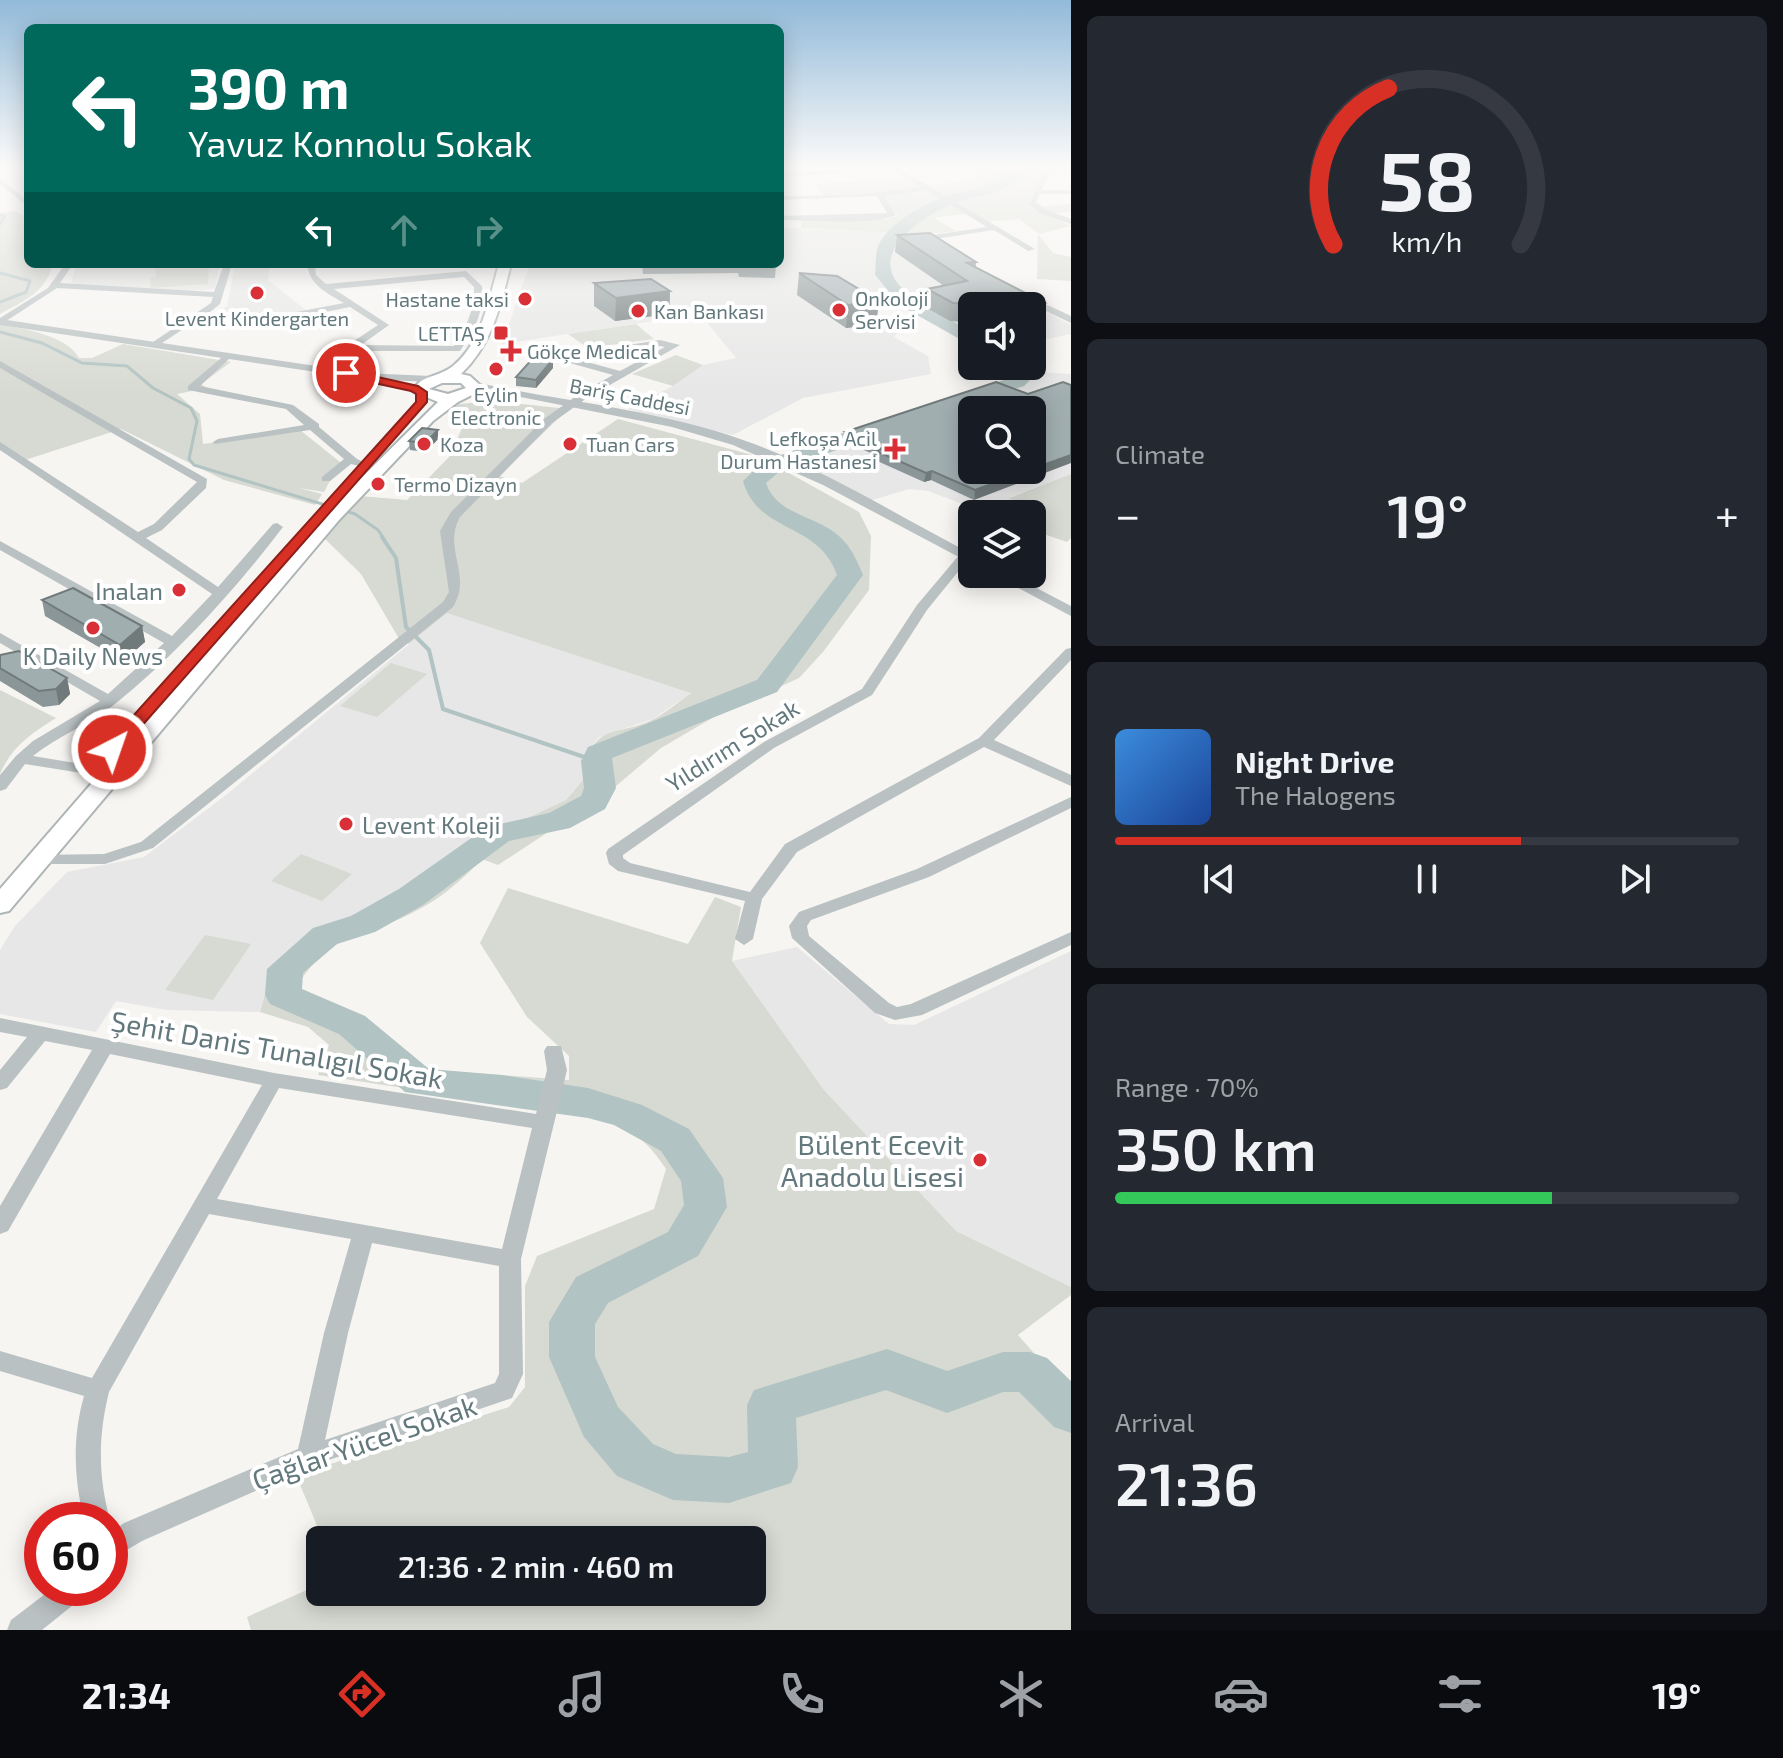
<!DOCTYPE html>
<meta charset="utf-8">
<style>
body{margin:0;font-family:"Exo 2",sans-serif;background:#242831;color:#f1f3f6;height:100vh;display:flex;flex-direction:column;font-size:30px;white-space:nowrap}
*{box-sizing:border-box;margin:0}
p{font-size:26px;color:#9ea1a6}
.icon{flex:none;width:44px;height:44px;fill:none;stroke:currentColor;stroke-width:2;stroke-linecap:round;stroke-linejoin:round}
.map{position:relative;flex:1;overflow:hidden}
.sheet{display:flex;flex-direction:column;gap:16px;padding:16px;background:#0d0f14;width:712px}
.sheet>*{flex:none}
.guide{position:absolute;left:24px;top:24px;width:760px;height:244px;border-radius:12px;box-shadow:0 4px 20px #0003;background:#00695c;color:#fff;overflow:hidden}
.fabs{position:absolute;left:958px;top:292px;display:grid;gap:16px}
.fabs a{display:grid;place-items:center;width:88px;height:88px;border-radius:12px;background:#171b24;box-shadow:0 4px 20px #0003;font-size:40px}
.speed{position:absolute;left:24px;top:1502px;display:flex;gap:16px;font-size:40px;font-weight:700;text-align:center}
.speed>*{display:grid;place-content:center;width:104px;height:104px;border-radius:50%;background:#171b24;box-shadow:0 4px 20px #0003;line-height:1}
.speed .limit{border:12px solid #d22;background:#fff;color:#111}
.pin{position:absolute;display:grid;place-items:center;width:68px;height:68px;color:#fff;margin:-34px;border:4px solid #fff;border-radius:50%;box-shadow:0 2px 8px #0007}
.me{position:absolute;width:88px;margin:-44px;rotate:41deg;stroke-linejoin:round;filter:drop-shadow(0 0 6px #0008)}
.turn{display:flex;align-items:center;gap:28px;height:168px;padding:0 32px;font-size:36px}
.turn .icon{width:104px;height:104px;stroke-width:2.5}
.turn b{display:block;font-size:56px;line-height:68px}
.lanes{display:flex;align-items:center;height:76px;padding:0 32px;background:#0003;justify-content:center;gap:40px;direction:ltr}
.lanes .off{opacity:.35}
.big{font-size:60px;font-weight:600;line-height:1.1}
.sheet .card{flex:1;display:flex;flex-direction:column;justify-content:center;gap:12px;min-width:0;padding:0 28px;border-radius:12px;background:#242831}
.sheet .dial{align-items:center;gap:0}
.dial svg{height:208px;overflow:visible;fill:none;stroke:#363941;stroke-width:7;stroke-linecap:round;text-anchor:middle}
.dial text{fill:#f1f3f6;stroke:none}
.song{display:flex;align-items:center;gap:24px}
.cover{width:96px;height:96px;border-radius:12px;background:linear-gradient(135deg,hsl(210 70% 55%),hsl(220 70% 35%))}
.played{height:8px;border-radius:4px;background:linear-gradient(90deg,#d93025 65%,#363941 65%)}
.keys{display:flex;justify-content:space-around;direction:ltr}
.heat{display:flex;justify-content:space-between;align-items:center;font-size:44px;direction:ltr}
.charge{height:12px;border-radius:6px;background:linear-gradient(90deg,#34c759 70%,#363941 0)}
.trip{position:absolute;left:306px;top:1526px;width:460px;height:80px;border-radius:12px;background:#171b24;box-shadow:0 4px 20px #0003;font-weight:600;line-height:80px;text-align:center}
.dock{display:flex;height:128px;justify-content:space-around;align-items:center;background:#090b0e;color:#9ea1a6}
.dock .icon{width:56px;height:56px}
.dock .active{color:#d93025}
.dock b{font-size:36px;color:#f1f3f6}
main{display:flex;flex:1;min-height:0}
.map>svg:first-child{display:block}
.built{fill:#e6e7e6;fill-rule:evenodd}
.green{fill:#d7dad2}
.lines{fill:none;stroke-linecap:round;stroke-linejoin:round}
.stream-far1{stroke:#b1c3c2;stroke-width:3}
.stream{stroke:#b1c3c2;stroke-width:4}
.river{fill:#b1c3c2;fill-rule:evenodd}
.primary-casing{stroke:#aeb5b7;stroke-width:4}
.minor{fill:#bac1c2;fill-rule:evenodd}
.tertiary{fill:#bac1c2;fill-rule:evenodd}
.primary{fill:#fff;fill-rule:evenodd}
.wall{fill:#8a9697}
.shaded-wall{fill:#717a7b}
.building{fill:#a1aeb0;stroke:#717a7b;stroke-width:2}
.route{fill:#d93025;stroke:#8d1f18;stroke-width:2}
.poi-dot{fill:#d92f37;stroke:#fff;stroke-width:3}
.labels{text-anchor:middle;dominant-baseline:central;stroke-width:8;stroke-linejoin:round;paint-order:stroke}
.far-poi-label{font-size:20px;fill:#62787c;stroke:#fff;text-anchor:start}
.far-street-label{font-size:20px;fill:#62787c;stroke:#fff}
.poi-label{font-size:24px;fill:#62787c;stroke:#fff;text-anchor:end}
.street-label{font-size:24px;fill:#62787c;stroke:#fff}
.near-street-label{font-size:28px;fill:#62787c;stroke:#fff}
.near-poi-label{font-size:28px;fill:#62787c;stroke:#fff;text-anchor:end}
</style>
<main>
<div class="map">
<svg width="1071" height="1630" viewBox="0 0 1071 1630">
<rect width="100%" height="100%" fill="#f6f5f2"/>
<!-- built -->
<path class="built" d="M780 228H855L914 235 989 282 1071 325V334L1032 342V306H972V343L897 297 849 300 898 333 894 337 928 356 931 374 803 398 733 435 628 409 673 386 703 365 736 358 700 314 502 344 530 264H780Z
M77 264H218L219 267 215 289 185 291 80 285 71 282Z
M235 264H270L268 280 307 311 273 319 216 313 227 306Z
M1041 372 1071 374V474L1010 497 1024 506 1004 514 981 511 928 491 909 489 869 501 794 457ZM972 410H1032V470H972Z
M447 613 692 692 653 719 599 737 589 750V773L566 800 525 819 485 830 438 871 399 895 315 931 270 976 260 1012 167 1010 116 1001 96 1032 0 1014V950L15 926 67 872 144 857 226 795Z
M797 947 889 1024 914 1025 1071 951V1287L956 1231 824 1090 732 961Z"/>
<!-- green -->
<path class="green" d="M921 168H1071V175L1046 176 1029 202 1035 207 1071 204V212L1045 214 1071 226 1038 234 1053 253 1071 257V281L1037 279 1038 233 1019 219 986 222 971 213 934 218 956 231C904 238 853 228 801 228V219H887L898 215 876 193 824 197 816 184 904 178 920 187 978 179 964 172 917 178 905 169Z
M16 211 28 219V264H53C46 292 24 301 0 314V213Z
M209 265 208 284 151 288 150 277H156L155 269 167 268 169 276 168 267Z
M636 324 654 339 588 348 568 334Z
M0 325C23 328 68 336 79 358H92L123 344 231 362 201 384 207 388 177 394 200 414 203 444 300 430 340 462 324 492 299 488 322 494 315 505 224 480 121 429 19 462 0 450Z
M676 355 703 365 673 386 632 374Z
M493 401 568 409 499 476 522 483 618 419 760 457 859 512 871 536 869 590 823 652 799 678 714 717 661 748 609 792 498 865 482 859C459 883 438 901 408 915 358 939 329 933 297 987L305 1001 361 1017 398 1053 430 1070 569 1080V1056L527 1017 480 943 508 888 688 944 715 897 741 907 732 961 824 1090 956 1231 1071 1287V1295L1018 1335 1071 1395V1630H251L247 1617 320 1584V1592H752V1540H323L296 1475 509 1407 525 1387V1286L537 1256 654 1209 666 1169C643 1134 627 1127 588 1116L318 1075 329 1045 308 1027 260 1012 270 976 315 931 399 895 438 871 485 830 525 819 566 800 589 773C588 722 619 737 654 719 667 712 679 701 691 693L447 613 409 644 398 637 361 574 324 538 360 496 407 500 449 457 468 415 445 412 459 404Z
M1071 474V538L1067 542 1032 530V514H1004L1023 506 1009 498Z
M391 663 427 674 377 717 340 706Z
M0 690 56 718C31 734 12 746 0 774Z
M301 854 352 874 322 901 271 881Z
M205 935 251 944 213 1000 165 990Z"/>
<g class="lines">
<!-- stream-far1 -->
<path class="stream-far1" d="M0 215 5 216 0 224
M0 273 30 281 26 292 0 302
M0 332 42 343 82 363 127 366 153 388 191 408 197 421 189 459 194 465 355 514 378 530 384 539"/>
<!-- stream -->
<path class="stream" d="M382 537 396 558 406 627 429 650 443 709 596 761"/>
<!-- river -->
<path class="river" d="M977 168H1002L1020 175C1005 194 983 194 960 201 931 211 866 249 900 286 919 306 948 318 972 332V346L901 306 875 275C876 267 875 258 877 250 883 225 927 202 950 195 967 190 989 189 1002 177Z
M1009 366H1030L1036 374 1024 386 974 402 967 404 957 398 960 394 1010 378 1015 373Z
M885 418 896 424 893 429 780 471 766 483C777 516 817 515 840 537 852 548 857 561 863 575L777 692 612 758 616 788 605 809 570 828 509 841 423 905 375 932 337 944 303 973 302 989 365 1016 429 1069 502 1075 588 1088 642 1105 689 1129 723 1178 727 1207 698 1256 608 1303 595 1324V1357L618 1407 653 1444 676 1454 729 1457 748 1452 747 1405 754 1390 887 1349 947 1371 1003 1352H1030L1047 1358 1071 1381V1433L1054 1427 1019 1392H1003L947 1413 886 1390 796 1418 798 1467 791 1483 729 1503 673 1500 617 1476 584 1437 549 1357V1322L576 1277 668 1232 684 1205 681 1181 661 1151 614 1125 588 1118 405 1092 339 1034 270 1004 265 995 267 969 313 928 351 916 399 889 487 827 549 813 581 796 584 788 581 761 588 747 757 680 837 575C819 522 758 534 743 481L764 461Z"/>
<!-- primary casing -->
<g class="primary-casing">
<path id="primary" d="M499 264H511C501 304 492 345 461 374L470 376 483 388 480 391 458 402 433 421 339 520 9 911 0 913V889L327 512 438 402 412 391C422 374 438 378 453 366 482 343 489 298 499 264ZM442 383H461L466 388 448 394 429 389Z"/>
</g>
<!-- minor -->
<path class="minor" d="M861 168H898L1035 249 1028 251 994 230 935 239 941 246 934 248 926 236 987 227 926 190 884 196 896 215C872 226 809 220 780 220V216L887 213 877 196 780 200V196L854 195 920 187 892 170 780 177V173Z
M1020 168H1052L1042 190H1071V194H1040L1036 202 1045 209 1071 219V224L1039 213 1029 204 1044 172Z
M0 178 28 201V207L0 184Z
M65 264H73L60 283 214 292 224 264H232L220 304 210 312 270 317 344 303C327 293 309 285 307 264H315L316 275 326 284 466 271 482 286C485 311 474 331 460 351H352L319 372 314 369 315 367 378 325 350 307 270 323 203 316 156 347 151 344 153 342 211 303 213 297 57 288 0 325V318L48 288ZM464 277 474 287C475 309 466 328 454 346L361 345 389 325 334 289Z
M1026 295 1071 316V323L1023 300 1022 298Z
M660 340 680 345 587 398 552 423 460 517C442 549 473 575 453 607L153 848 105 864H32L30 860 38 855 104 854 141 842 443 602 449 592 440 531 451 512 544 419 579 394 613 375 559 360V356ZM660 346 665 347 620 371 576 359Z
M227 353 230 354V358L200 386 293 405 319 424V427L357 459 368 464V468L351 464 330 481H322V477L344 459 310 430 214 444 213 442 218 439 304 425 286 409 188 390V386Z
M0 361 207 479 206 488 162 530 146 538 218 587 273 524 277 523 283 527C236 589 176 655 115 704 90 724 58 736 33 756L99 767 102 770 99 773 94 775 25 764 6 789 0 791V775L16 756 33 741 100 701 0 643V633L108 694 164 643 0 550V541L172 636 212 594 0 450V442L138 532 154 524 197 482 0 368Z
M964 553 970 557 927 610 872 695 774 748 623 855V858L630 863 750 892 785 844 979 738 1066 649 1071 648V660L994 740 1071 775V786L984 747 797 852 762 899 753 939 744 945 735 939 745 901 618 871 609 864 606 853 608 849 764 742 862 689 917 605 960 554Z
M1071 797V808L929 877 811 920 807 926 809 936 889 1003 897 1007 911 1004 1071 932V945L922 1015 895 1020 875 1013 792 938 789 926 799 912 917 869Z
M0 1018 274 1073 536 1114 547 1070 544 1051 547 1046H561L567 1070 521 1259 523 1374 512 1398 314 1465 142 1541 110 1560V1533L124 1523 298 1449 324 1333 351 1239 209 1214 109 1392C98 1436 98 1476 110 1520H84C74 1478 72 1438 84 1396L0 1371V1351L92 1378 262 1085 110 1054 8 1231 0 1234V1206L92 1050 45 1041 7 1088 0 1090V1070L27 1037 0 1032ZM279 1088 532 1128 502 1249 217 1199ZM372 1243 499 1266V1374L495 1383 325 1440 348 1333Z
M53 1588H87L83 1597 42 1630H7L11 1620Z"/>
<!-- tertiary -->
<path class="tertiary" d="M0 319 363 373 431 376 437 379 431 382 363 379 0 325Z
M474 382C563 402 656 409 743 440 823 468 896 515 972 554V564L823 485 733 445 672 427 470 387 468 385Z
M992 574H1010L1071 606V616Z"/>
<!-- primary -->
<use href="#primary" class="primary"/>
</g>
<!-- wall -->
<path class="wall" d="M930 233 976 262V267L1045 303 1042 322 1032 324V306H972V323L950 321 925 307 927 289 944 286 895 252 897 235Z
M642 264H776L775 278 739 277 738 273 643 274Z
M799 273 879 301 876 324 846 328 797 295Z
M594 283 670 291 669 314 615 321 594 306Z
M553 368 536 388 516 386V377Z
M996 382 974 500 931 480 924 482 875 460V455L844 441 845 432Z
M438 430V439L426 452 410 450 409 441Z
M42 600 142 626 145 642 123 661 45 616Z
M0 655 67 678 70 694 59 705 43 707 0 681Z"/>
<!-- shaded-wall -->
<path class="shaded-wall" d="M670 291 669 314 615 321 616 298Z
M879 301 876 324 846 328 848 305Z
M1045 303 1042 322 1032 324V306Z
M553 359V368L536 388V380Z
M438 430V439L426 452 425 443Z
M1071 455V463L974 500 975 490Z
M932 471 931 480 924 482 926 473Z
M142 626 145 642 123 661 120 645Z
M67 678 70 694 59 705 56 689Z"/>
<!-- building -->
<path class="building" d="M930 233 976 262 967 263 1045 303 1032 306H991L983 301 981 305 953 303 927 289 967 281 897 235Z
M799 273 837 276 879 301 848 305Z
M651 279 670 291 616 298 594 283Z
M534 357 553 359 536 380 516 377Z
M996 382 1028 394 1063 382 1071 385V455L1032 469V410H972V470H1030L975 490 932 471 926 473 876 451 883 449 845 432Z
M422 428 438 430 425 443 409 441Z
M73 588 142 626 120 645 42 600Z
M19 651 67 678 56 689 39 691 0 668V655Z"/>
<!-- sky -->
<linearGradient id="sky" x2="0" y2="1"><stop stop-color="#92bad9"/><stop offset="0.42" stop-color="#fbfaf9"/><stop offset="1" stop-color="#fbfaf9" stop-opacity="0"/></linearGradient>
<rect width="1071" height="396" fill="url(#sky)"/>
<!-- route -->
<path class="route" d="M346 370 418 386 427 392V402L118 753H106V746L416 402V394L411 391 342 376Z"/>
<!-- markers -->
<g class="poi-dot">
<circle cx="257" cy="293" r="8"/>
<circle cx="525" cy="299" r="8"/>
<circle cx="839" cy="310" r="8"/>
<circle cx="638" cy="311" r="8"/>
<rect x="493" y="325" width="16" height="16" rx="4"/>
<path d="M507 339h8v8h8v8h-8v8h-8v-8h-8v-8h8z"/>
<circle cx="496" cy="369" r="8"/>
<circle cx="424" cy="444" r="8"/>
<circle cx="570" cy="444" r="8"/>
<path d="M891 437h8v8h8v8h-8v8h-8v-8h-8v-8h8z"/>
<circle cx="378" cy="484" r="8"/>
<circle cx="179" cy="590" r="8"/>
<circle cx="93" cy="628" r="8"/>
<circle cx="346" cy="824" r="8"/>
<circle cx="980" cy="1160" r="8"/>
</g>
<g class="labels">
<!-- far-poi labels -->
<g class="far-poi-label">
<text x="855" y="298">Onkoloji<tspan x="855" dy="23">Servisi</tspan></text>
<text x="509" y="299" text-anchor="end">Hastane taksi</text>
<text x="654" y="311">Kan Bankası</text>
<text x="257" y="318" text-anchor="middle">Levent Kindergarten</text>
<text x="485" y="333" text-anchor="end">LETTAŞ</text>
<text x="527" y="351">Gökçe Medical</text>
<text x="496" y="394" text-anchor="middle">Eylin<tspan x="496" dy="23">Electronic</tspan></text>
<text x="877" y="438" text-anchor="end">Lefkoşa Acil<tspan x="877" dy="23">Durum Hastanesi</tspan></text>
<text x="440" y="444">Koza</text>
<text x="586" y="444">Tuan Cars</text>
<text x="394" y="484">Termo Dizayn</text>
</g>
<!-- far-street labels -->
<g class="far-street-label">
<text transform="translate(630 396) rotate(11)">Bariş Caddesi</text>
</g>
<!-- poi labels -->
<g class="poi-label">
<text x="163" y="590">Inalan</text>
<text x="93" y="655" text-anchor="middle">K Daily News</text>
<text x="362" y="824" text-anchor="start">Levent Koleji</text>
</g>
<!-- street labels -->
<g class="street-label">
<text transform="translate(732 745) rotate(-32)">Yıldırım Sokak</text>
</g>
<!-- near-street labels -->
<g class="near-street-label">
<text transform="translate(277 1049) rotate(10)">Şehit Danis Tunalıgıl Sokak</text>
<text transform="translate(364 1442) rotate(-19)">Çağlar Yücel Sokak</text>
</g>
<!-- near-poi labels -->
<g class="near-poi-label">
<text x="964" y="1144">Bülent Ecevit<tspan x="964" dy="32">Anadolu Lisesi</tspan></text>
</g>
</g>
</svg>
<div class="fabs">
<a><svg class="icon" aria-label="sound" viewBox="0 0 24 24"><path d="M4 9h4l5-4v14l-5-4H4zM17 9q2 3 0 6"/></svg></a>
<a><svg class="icon" aria-label="search" viewBox="0 0 24 24"><circle cx="10" cy="10" r="6"/><path d="M15 15l6 6"/></svg></a>
<a><svg class="icon" aria-label="layers" viewBox="0 0 24 24"><path d="M12 4l9 5-9 5-9-5zM3 14l9 5 9-5"/></svg></a>
</div>
<div class="speed"><div class="limit">60</div></div>
<div class="pin" style="left:346px;top:373px;background:#d93025"><svg class="icon" aria-label="arrive" viewBox="0 0 24 24"><path d="M6 21V4h12l-3 4 3 4H6"/></svg></div>
<svg class="me" style="left:112px;top:749px" viewBox="-20 -20 40 40"><circle r="17" fill="#d93025" stroke="#fff" stroke-width="3"/><path d="M0-11L8 9 0 5-8 9z" fill="#fff"/></svg>
<div class="trip">21:36 · 2 min · 460 m</div>
<div class="guide">
<div class="turn"><svg class="icon" aria-label="left" viewBox="0 0 24 24"><path d="M17 20v-9H6M10 6l-5 5 5 5"/></svg><div><b>390 m</b>Yavuz Konnolu Sokak</div></div>
<div class="lanes"><svg class="icon" aria-label="left" viewBox="0 0 24 24"><path d="M17 20v-9H6M10 6l-5 5 5 5"/></svg><svg class="icon off" aria-label="ahead" viewBox="0 0 24 24"><path d="M12 20V5M6 11l6-6 6 6"/></svg><svg class="icon off" aria-label="right" viewBox="0 0 24 24"><path d="M7 20v-9h11M14 6l5 5-5 5"/></svg></div>
</div>
</div>
<section class="sheet">
<div class="card dial"><svg viewBox="0 0 100 80">
<path d="M14 69A42 42 0 1 1 86 69"/>
<path d="M14 69A42 42 0 0 1 35 9" stroke="#d93025"/>
<text x="50" y="56" font-size="32" font-weight="700">58</text>
<text x="50" y="72" font-size="11">km/h</text>
</svg></div>
<div class="card"><p>Climate</p>
<div class="heat"><a>−</a><b class="big">19°</b><a>+</a></div>
</div>
<div class="card">
<div class="song"><i class="cover"></i><div><b>Night Drive</b><p>The Halogens</p></div></div>
<div class="played"></div>
<div class="keys"><svg class="icon" aria-label="previous" viewBox="0 0 24 24"><path d="M18 5L8 12l10 7zM5 5v14"/></svg><svg class="icon" aria-label="pause" viewBox="0 0 24 24"><path d="M8 5v14M16 5v14"/></svg><svg class="icon" aria-label="next" viewBox="0 0 24 24"><path d="M6 5l10 7-10 7zM19 5v14"/></svg></div>
</div>
<div class="card"><p>Range · 70%</p><b class="big">350 km</b><div class="charge"></div></div>
<div class="card"><p>Arrival</p><b class="big">21:36</b></div>
</section>
</main>
<nav class="dock">
<b>21:34</b>
<svg class="icon active" aria-label="directions" viewBox="0 0 24 24"><path d="M12 3l9 9-9 9-9-9zM9 14v-3h6M13 9l2 2-2 2"/></svg>
<svg class="icon" aria-label="music" viewBox="0 0 24 24"><path d="M9 18V5l10-2v13"/><circle cx="6" cy="18" r="3"/><circle cx="16" cy="16" r="3"/></svg>
<svg class="icon" aria-label="phone" viewBox="0 0 24 24"><path d="M5 4h4l2 5-3 2q2 4 5 5l2-3 5 2v4C11 20 4 13 5 4z"/></svg>
<svg class="icon" aria-label="climate" viewBox="0 0 24 24"><path d="M12 3v18M4 7l16 10M4 17L20 7"/></svg>
<svg class="icon" aria-label="car" viewBox="0 0 24 24"><path d="M5 17H2v-5l4-1 3-4h7l3 4 3 1v5h-3M9 17h6M6 11h13"/><circle cx="7" cy="17" r="2"/><circle cx="17" cy="17" r="2"/></svg>
<svg class="icon" aria-label="filters" viewBox="0 0 24 24"><path d="M4 7h16M4 17h16"/><circle cx="9" cy="7" r="2"/><circle cx="15" cy="17" r="2"/></svg>
<b>19°</b>
</nav>
